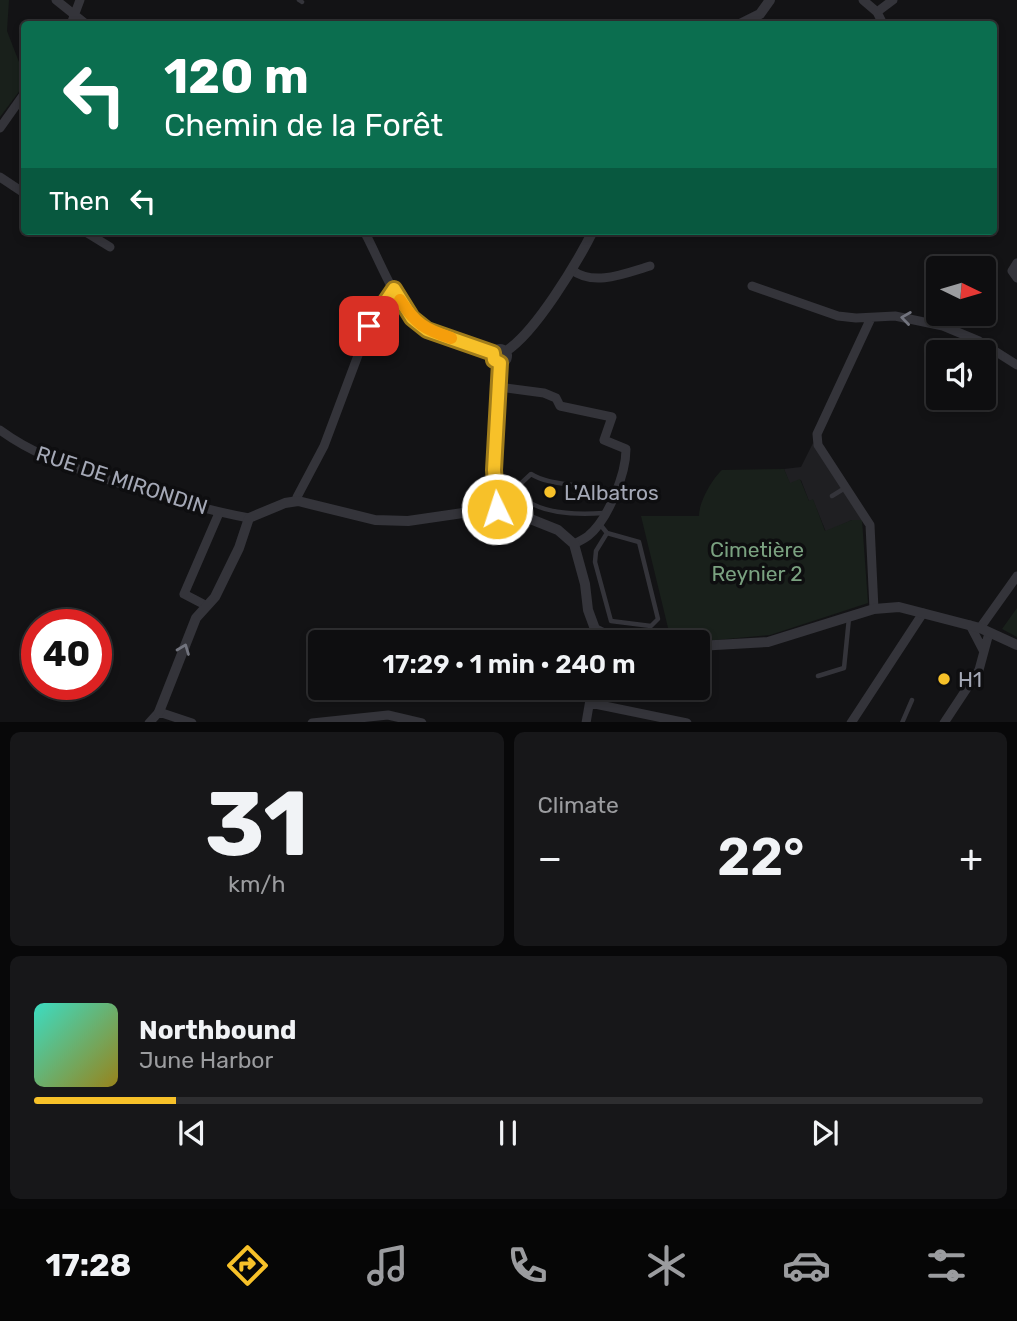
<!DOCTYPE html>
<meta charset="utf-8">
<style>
body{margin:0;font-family:Rubik,sans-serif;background:#171719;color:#f1f3f6;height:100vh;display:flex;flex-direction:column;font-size:26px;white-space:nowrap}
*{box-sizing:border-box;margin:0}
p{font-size:23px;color:#9b9c9f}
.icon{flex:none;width:38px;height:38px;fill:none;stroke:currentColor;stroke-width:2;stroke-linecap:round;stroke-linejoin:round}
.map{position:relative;height:722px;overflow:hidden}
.sheet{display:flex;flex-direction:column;gap:10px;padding:10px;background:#080809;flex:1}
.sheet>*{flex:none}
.guide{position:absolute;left:21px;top:21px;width:976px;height:214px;border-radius:7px;box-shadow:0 4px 10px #0003,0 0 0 2px #2e2e30;background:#0b6e4f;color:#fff;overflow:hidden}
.needle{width:46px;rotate:95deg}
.buttons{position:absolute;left:926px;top:256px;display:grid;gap:14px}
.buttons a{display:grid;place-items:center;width:70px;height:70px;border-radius:7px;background:#0e0e10;box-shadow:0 4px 10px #0003,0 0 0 2px #2e2e30;font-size:35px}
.speed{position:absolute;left:21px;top:609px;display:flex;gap:14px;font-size:35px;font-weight:700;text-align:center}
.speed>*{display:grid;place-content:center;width:91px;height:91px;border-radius:50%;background:#0e0e10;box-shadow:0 4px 10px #0003,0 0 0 2px #2e2e30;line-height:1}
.speed .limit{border:10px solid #d22;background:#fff;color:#111}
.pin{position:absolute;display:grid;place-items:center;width:60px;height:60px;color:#fff;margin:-30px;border-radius:14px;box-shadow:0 4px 10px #0006}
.me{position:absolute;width:77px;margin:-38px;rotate:356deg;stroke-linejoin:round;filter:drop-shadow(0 0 5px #0008)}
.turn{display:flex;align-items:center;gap:24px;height:147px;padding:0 28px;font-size:32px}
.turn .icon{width:91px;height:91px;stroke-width:2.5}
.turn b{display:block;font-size:49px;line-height:60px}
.then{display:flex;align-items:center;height:66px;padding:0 28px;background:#0003;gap:14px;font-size:26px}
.big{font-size:52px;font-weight:600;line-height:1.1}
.sheet .card{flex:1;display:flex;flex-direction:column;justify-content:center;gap:10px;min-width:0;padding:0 24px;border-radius:10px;background:#171719}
.sheet .dial{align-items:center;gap:0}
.dial b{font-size:91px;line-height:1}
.song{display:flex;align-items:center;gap:21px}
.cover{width:84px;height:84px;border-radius:10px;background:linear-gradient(135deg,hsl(170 70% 55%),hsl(50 70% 35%))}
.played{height:7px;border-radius:4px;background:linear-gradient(90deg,#f7c129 15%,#2e2e30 15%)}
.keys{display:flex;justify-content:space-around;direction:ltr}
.heat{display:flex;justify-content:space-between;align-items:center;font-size:38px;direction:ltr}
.sheet .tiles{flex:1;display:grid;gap:10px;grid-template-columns:1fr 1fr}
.card:last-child{grid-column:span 2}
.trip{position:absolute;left:308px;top:630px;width:402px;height:70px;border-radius:7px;background:#0e0e10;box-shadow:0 4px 10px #0003,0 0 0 2px #2e2e30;font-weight:600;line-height:70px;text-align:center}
.dock{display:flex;height:112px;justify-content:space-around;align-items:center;background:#060606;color:#9b9c9f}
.dock .icon{width:49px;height:49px}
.dock .on{color:#f7c129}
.dock b{font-size:32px;color:#f1f3f6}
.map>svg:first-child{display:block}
.built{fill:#1f1f22}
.green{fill:#19201b}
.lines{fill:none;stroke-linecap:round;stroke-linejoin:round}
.service{stroke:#34343a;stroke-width:4.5}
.minor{stroke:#34343a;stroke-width:9}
.tertiary{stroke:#34343a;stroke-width:10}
.oneway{stroke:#72747e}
.route-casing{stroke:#a17d1b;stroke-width:18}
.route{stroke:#f7c129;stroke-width:12}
.slow{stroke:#f59e0b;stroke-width:12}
.poi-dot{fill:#f7c129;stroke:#0e0e10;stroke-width:2.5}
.labels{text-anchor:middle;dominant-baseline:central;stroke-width:7;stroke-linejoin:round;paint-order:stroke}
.street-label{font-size:21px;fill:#a4a8b6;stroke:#0e0e10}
.poi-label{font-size:21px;fill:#a4a8b6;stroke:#0e0e10;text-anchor:start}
.park-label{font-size:21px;fill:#7aa180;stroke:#0e0e10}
</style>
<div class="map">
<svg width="1017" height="723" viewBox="0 0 1017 723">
<rect width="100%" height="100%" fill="#131315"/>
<!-- built -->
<path class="built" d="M813 443 862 520H852L826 532 813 500 809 501 801 480 790 484 784 469 801 467Z"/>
<!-- green -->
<path class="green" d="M0 0H9L7 31 24 75V85L0 117Z
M784 469 790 483 800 479 809 501 813 499 825 531 852 520H862L868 603 770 635 705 641 670 636 641 516H699C699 502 712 479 722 470Z
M1017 608V637L1002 629Z"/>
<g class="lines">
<!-- service -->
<path class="service" d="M299 0 302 2
M495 481 500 482 506 489H515L531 474C555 489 590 480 611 499
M515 489C532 515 576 515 604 513
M832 496 845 488
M599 523 607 533 596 551 595 562 611 621 651 626 658 619 639 542 607 533
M818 676 844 668 849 618
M902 723 912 700"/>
<!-- minor -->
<path class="minor" d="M56 0 86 24
M863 0 877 12 893 0
M877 12 883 24
M71 24 80 0
M0 128 24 94
M0 177 24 193
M84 231 110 247
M364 231C380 260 397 311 425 329 439 337 476 347 493 353
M1017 263 1012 271 1017 278
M572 270C594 287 626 273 650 266
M752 286 838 316 856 318 895 316 943 326 979 341 1017 365
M871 318 817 434 818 445 870 525 874 609
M499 387 544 393 556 398 560 406 612 417 604 440 626 449C626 474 608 520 588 536 584 539 578 542 574 544
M0 430C31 453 66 465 103 478 151 494 200 509 249 518
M298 501 297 497 324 446 369 326 394 289
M207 606 184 594 219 513
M970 625 983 650
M980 628 1017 576
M590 703 687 723
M149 723 159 712 192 723
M312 723 388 715 422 723
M586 723 592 688
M851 723 923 613
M944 723 979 670 989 633"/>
<!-- tertiary -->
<path class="tertiary" d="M740 24 760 14 770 0
M493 356a7 7 0 1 1 14 0a7 7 0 1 1-14 0Z
M506 351C535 333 577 263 593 231
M497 508 494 470 500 363
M698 646 768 642 874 609 899 607 980 628 1017 645
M159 712 196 618 215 597 239 548 249 518 285 503 298 501 375 520 408 521 497 508 518 514 558 530 574 544 585 584 588 610 595 629 607 635 654 642"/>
</g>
<!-- one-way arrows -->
<defs><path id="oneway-chevron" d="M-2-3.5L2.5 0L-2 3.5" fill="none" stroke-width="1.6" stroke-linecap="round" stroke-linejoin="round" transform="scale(1.75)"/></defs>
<g class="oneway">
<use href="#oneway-chevron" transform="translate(906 318) rotate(-172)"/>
<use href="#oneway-chevron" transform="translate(184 649) rotate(-69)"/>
</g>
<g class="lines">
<!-- route casing -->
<g class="route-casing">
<path id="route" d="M369 326 394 289 412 318 427 330 493 353 494 360 500 363 494 470 497 509"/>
</g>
<!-- route -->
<use href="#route" class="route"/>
<!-- slow -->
<path class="slow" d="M400 300C416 324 424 329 451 338"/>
</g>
<!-- markers -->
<g class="poi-dot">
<circle cx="550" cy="492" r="7"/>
<circle cx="944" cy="679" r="7"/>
</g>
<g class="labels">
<!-- street labels -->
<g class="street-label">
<text transform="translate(122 480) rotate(18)">RUE DE MIRONDIN</text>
</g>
<!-- poi labels -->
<g class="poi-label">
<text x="564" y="492">L'Albatros</text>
<text x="958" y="679">H1</text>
</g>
<!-- park labels -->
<g class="park-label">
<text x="757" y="549">Cimetière<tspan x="757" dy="24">Reynier 2</tspan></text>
</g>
</g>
</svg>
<div class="buttons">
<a><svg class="needle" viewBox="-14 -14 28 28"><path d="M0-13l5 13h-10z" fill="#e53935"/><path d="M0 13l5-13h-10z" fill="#9b9c9f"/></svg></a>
<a><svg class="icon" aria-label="sound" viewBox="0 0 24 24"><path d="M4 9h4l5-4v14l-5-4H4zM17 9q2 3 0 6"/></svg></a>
</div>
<div class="speed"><div class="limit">40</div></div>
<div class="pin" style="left:369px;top:326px;background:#d93025"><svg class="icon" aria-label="arrive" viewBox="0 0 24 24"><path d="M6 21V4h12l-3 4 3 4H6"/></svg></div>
<svg class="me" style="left:497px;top:509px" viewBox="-20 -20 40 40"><circle r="17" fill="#f7c129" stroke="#fff" stroke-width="3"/><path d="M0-11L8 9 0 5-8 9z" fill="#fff"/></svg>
<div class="trip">17:29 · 1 min · 240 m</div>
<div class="guide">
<div class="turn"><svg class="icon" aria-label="left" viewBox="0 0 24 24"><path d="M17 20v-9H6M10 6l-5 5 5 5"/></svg><div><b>120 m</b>Chemin de la Forêt</div></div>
<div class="then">Then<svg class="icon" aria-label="left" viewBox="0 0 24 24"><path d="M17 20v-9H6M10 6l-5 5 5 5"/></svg></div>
</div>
</div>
<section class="sheet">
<div class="tiles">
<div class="card dial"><b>31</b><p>km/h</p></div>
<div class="card"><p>Climate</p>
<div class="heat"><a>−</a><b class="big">22°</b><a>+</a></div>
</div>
<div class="card">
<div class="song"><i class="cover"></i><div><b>Northbound</b><p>June Harbor</p></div></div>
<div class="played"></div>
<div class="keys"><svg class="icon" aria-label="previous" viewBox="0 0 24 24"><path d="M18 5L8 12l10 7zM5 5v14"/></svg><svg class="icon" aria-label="pause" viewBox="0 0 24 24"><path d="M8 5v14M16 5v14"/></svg><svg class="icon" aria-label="next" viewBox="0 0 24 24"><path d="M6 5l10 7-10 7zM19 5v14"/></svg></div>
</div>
</div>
</section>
<nav class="dock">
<b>17:28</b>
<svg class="icon on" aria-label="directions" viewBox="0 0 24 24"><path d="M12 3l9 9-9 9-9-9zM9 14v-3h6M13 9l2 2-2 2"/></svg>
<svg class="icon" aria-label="music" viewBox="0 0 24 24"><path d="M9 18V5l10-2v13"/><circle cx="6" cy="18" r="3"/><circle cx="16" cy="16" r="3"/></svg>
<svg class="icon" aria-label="phone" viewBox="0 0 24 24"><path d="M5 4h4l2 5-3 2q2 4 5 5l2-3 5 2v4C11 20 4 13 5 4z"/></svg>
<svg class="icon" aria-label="climate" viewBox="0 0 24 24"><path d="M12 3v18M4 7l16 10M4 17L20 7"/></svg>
<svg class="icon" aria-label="car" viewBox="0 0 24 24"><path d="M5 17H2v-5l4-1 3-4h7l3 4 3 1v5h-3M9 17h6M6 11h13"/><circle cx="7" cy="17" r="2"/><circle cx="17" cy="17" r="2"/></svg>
<svg class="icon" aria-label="filters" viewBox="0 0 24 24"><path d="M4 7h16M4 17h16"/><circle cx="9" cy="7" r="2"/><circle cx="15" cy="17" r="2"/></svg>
</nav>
